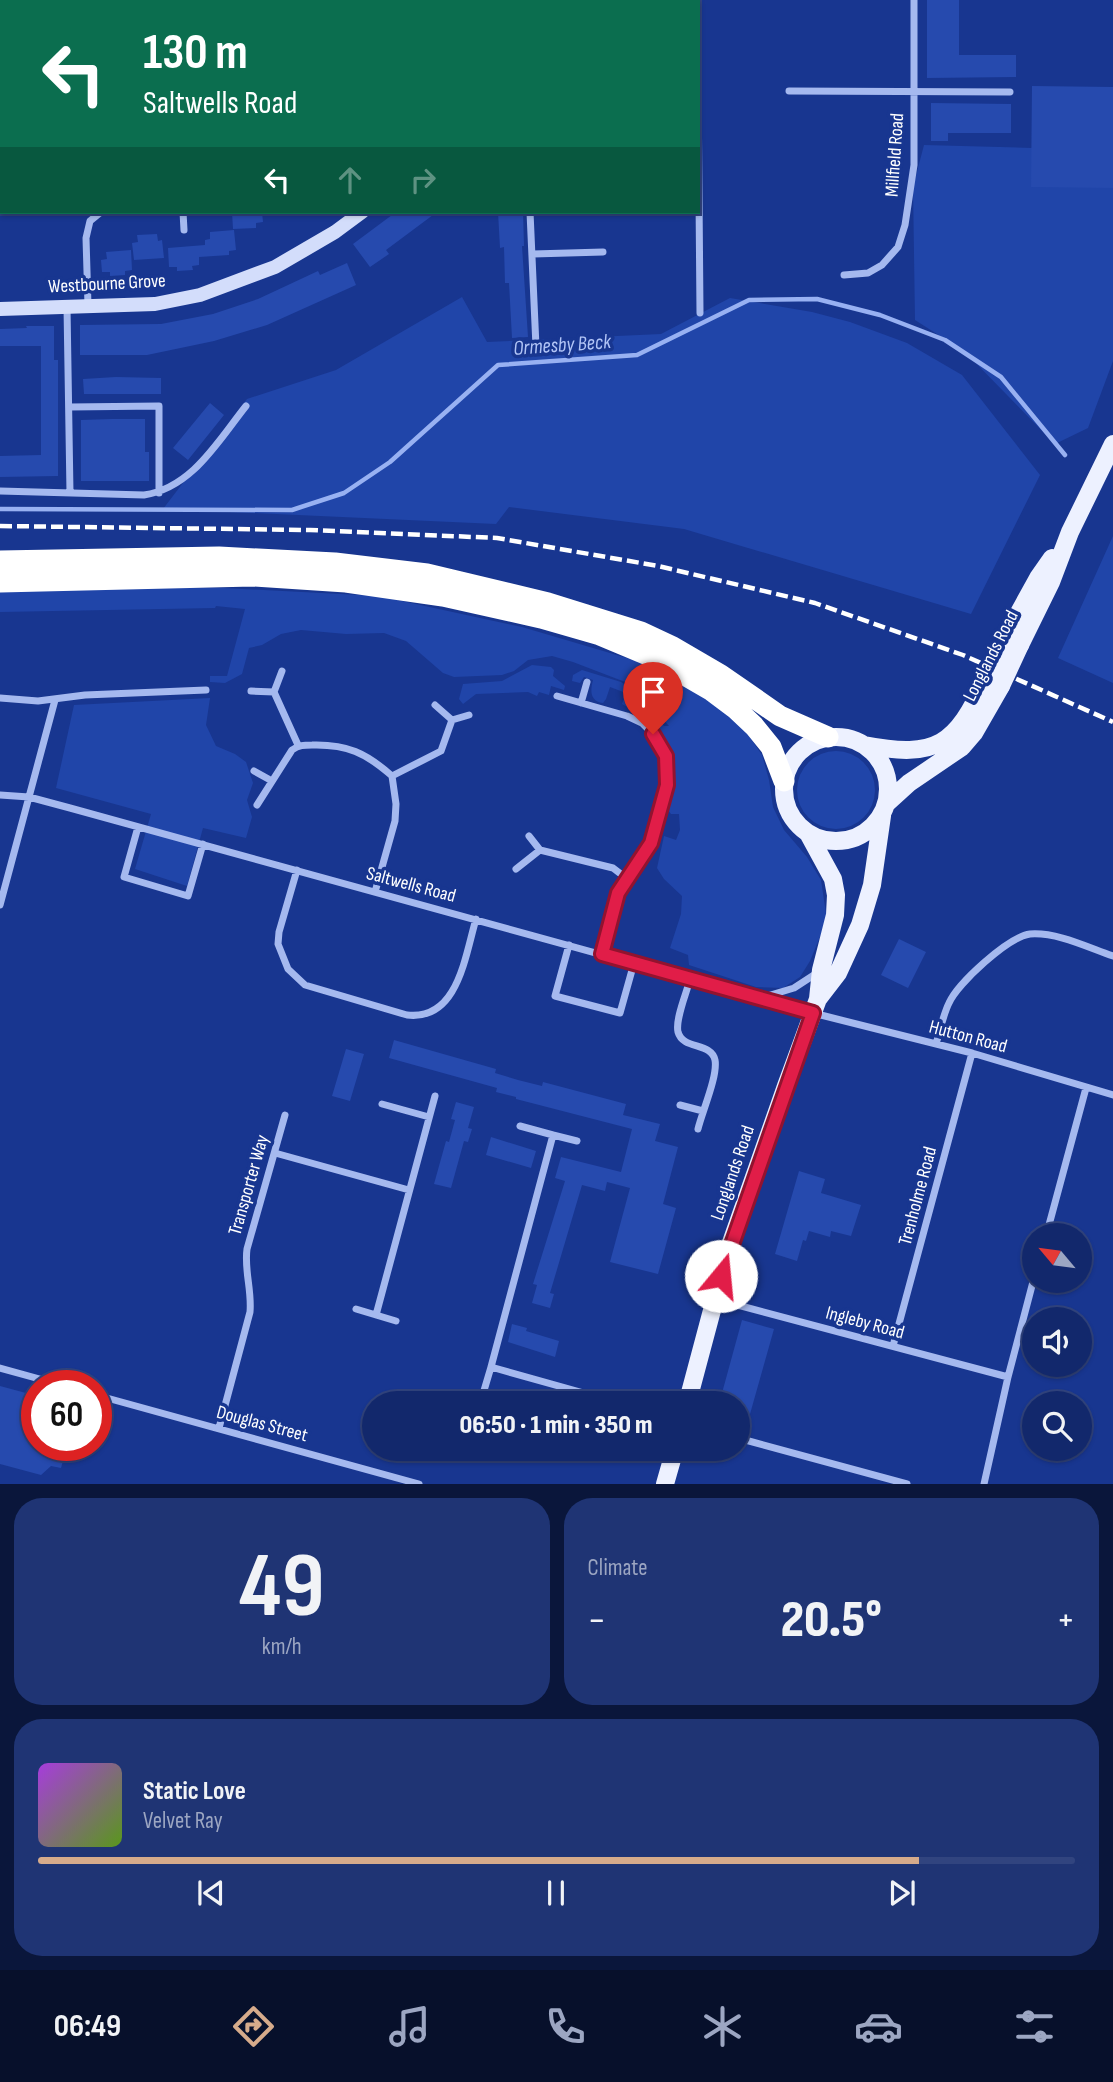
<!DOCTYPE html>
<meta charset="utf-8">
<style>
body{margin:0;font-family:"Sofia Sans Condensed",sans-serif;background:#1f3474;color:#f1f3f6;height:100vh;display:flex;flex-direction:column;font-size:26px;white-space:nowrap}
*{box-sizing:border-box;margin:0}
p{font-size:23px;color:#9ca6c2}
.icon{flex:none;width:38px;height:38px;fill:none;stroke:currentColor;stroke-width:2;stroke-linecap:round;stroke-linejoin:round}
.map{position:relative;height:1484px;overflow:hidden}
.drawer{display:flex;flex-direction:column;gap:14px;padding:14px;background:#0a163b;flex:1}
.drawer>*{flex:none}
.hud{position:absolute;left:0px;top:0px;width:700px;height:214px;box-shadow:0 2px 5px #0004,0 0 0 2px #31447f;background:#0b6e4f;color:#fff;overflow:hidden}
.needle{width:46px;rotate:299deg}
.fabs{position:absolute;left:1022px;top:1223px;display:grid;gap:14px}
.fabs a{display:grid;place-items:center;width:70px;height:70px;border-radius:50%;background:#12286c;box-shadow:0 2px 5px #0004,0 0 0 2px #31447f;font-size:35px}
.speed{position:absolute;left:21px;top:1370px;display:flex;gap:14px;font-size:35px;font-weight:700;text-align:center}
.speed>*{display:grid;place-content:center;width:91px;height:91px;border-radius:50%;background:#12286c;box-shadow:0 2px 5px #0004,0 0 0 2px #31447f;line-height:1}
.speed .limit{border:10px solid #d22;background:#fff;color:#111}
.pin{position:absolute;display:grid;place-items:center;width:60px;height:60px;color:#fff;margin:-72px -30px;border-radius:50% 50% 50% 0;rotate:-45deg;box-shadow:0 0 7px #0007}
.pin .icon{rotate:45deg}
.me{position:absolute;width:77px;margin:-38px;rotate:17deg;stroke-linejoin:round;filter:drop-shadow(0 0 5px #0008)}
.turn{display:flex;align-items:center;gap:24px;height:147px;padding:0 28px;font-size:32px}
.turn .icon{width:91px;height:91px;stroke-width:2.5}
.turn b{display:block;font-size:49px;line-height:60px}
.lanes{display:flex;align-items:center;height:66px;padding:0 28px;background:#0003;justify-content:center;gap:35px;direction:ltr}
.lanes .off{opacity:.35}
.big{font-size:52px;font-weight:800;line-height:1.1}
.drawer .tile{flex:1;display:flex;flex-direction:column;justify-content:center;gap:10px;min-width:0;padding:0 24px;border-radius:28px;background:#1f3474}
.drawer .dial{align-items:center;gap:0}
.dial b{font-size:91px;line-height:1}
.song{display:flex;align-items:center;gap:21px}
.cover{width:84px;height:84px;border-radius:10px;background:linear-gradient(135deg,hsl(280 70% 55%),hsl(90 70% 35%))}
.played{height:7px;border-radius:4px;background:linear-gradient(90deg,#d6ab8b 85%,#31447f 85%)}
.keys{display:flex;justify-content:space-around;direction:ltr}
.heat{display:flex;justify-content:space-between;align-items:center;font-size:38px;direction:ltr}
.drawer .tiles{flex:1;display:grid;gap:14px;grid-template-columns:1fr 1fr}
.tile:last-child{grid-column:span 2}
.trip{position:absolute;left:362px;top:1391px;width:388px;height:70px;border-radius:35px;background:#12286c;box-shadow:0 2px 5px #0004,0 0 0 2px #31447f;font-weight:800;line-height:70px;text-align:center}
.dock{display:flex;height:112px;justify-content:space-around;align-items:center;background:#07102b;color:#9ca6c2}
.dock .icon{width:49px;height:49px}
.dock .selected{color:#d6ab8b}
.dock b{font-size:32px;color:#f1f3f6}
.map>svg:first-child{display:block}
.green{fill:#2045a9}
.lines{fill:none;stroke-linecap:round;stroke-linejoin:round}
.stream{stroke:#98b1f2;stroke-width:4.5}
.building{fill:#264aae}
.street{stroke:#a5b9ef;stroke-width:7}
.secondary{stroke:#d3ddfb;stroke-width:14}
.primary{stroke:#edf1ff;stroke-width:18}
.highway{stroke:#fff;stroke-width:21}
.rail{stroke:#fff;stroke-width:4.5;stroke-dasharray:12 5;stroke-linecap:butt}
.primary-bridge{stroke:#edf1ff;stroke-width:18}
.route-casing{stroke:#92132f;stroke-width:18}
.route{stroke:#e11d48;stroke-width:12}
.labels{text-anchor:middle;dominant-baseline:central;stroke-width:7;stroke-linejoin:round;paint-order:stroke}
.street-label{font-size:19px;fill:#fff;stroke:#183690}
.water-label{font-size:21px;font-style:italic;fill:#b1c4f6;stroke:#183690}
</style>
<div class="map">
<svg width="1113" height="1484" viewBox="0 0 1113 1484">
<rect width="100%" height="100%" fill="#183690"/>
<!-- green -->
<path class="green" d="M924 145 1032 148 1113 188V361L1088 428 1055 444 965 352 915 320 913 187Z
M462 297 487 342 661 334 730 298 812 312 850 322 907 343 962 375 1040 475 971 614 684 529 509 507 496 524 163 509 247 399 336 370Z
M1113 536V683L1058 658Z
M0 585 224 588 379 596 522 627 637 661 687 687 730 715 747 733 762 755 769 780 773 807 784 830 807 857 821 880 827 920 810 961 800 977 783 988 756 987 689 965 688 955 670 948 681 914 682 896 664 879 657 868 664 836 676 840 680 830 679 814H671L664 805 674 767 662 737 651 721 622 704 626 693 610 687 606 699 603 703C590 701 590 691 593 680L584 677 580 683 572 681 573 675 582 670 621 682 630 688 664 726H669L633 685 573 662 552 656 528 660 514 671 502 675 454 677 443 673 406 641 384 633 346 634 301 630 281 634 262 645 249 648 242 674 225 683 210 682V676H227L245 609 216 606 215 608 0 612Z
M532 665 551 667 554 670 553 676 565 686 564 690 551 686 549 695 539 692 537 696 528 692 476 694 463 704 459 699 463 684 502 681Z
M210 698 206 725 216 746 235 754 246 762 253 783 247 800 252 817 246 838 203 828 187 886 135 869 151 814 56 788 74 705Z
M797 790a39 39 0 1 1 78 0a39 39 0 1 1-78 0Z"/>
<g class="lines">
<!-- stream -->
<path class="stream" d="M0 509 292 510 344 493 390 462 498 365 637 355 749 300 817 299 880 315 945 340 1001 377 1065 455"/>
</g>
<!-- building -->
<path class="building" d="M927 0H959V55H1016V77L927 78Z
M1032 86 1113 87V188L1031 187Z
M931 103 1011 104V133H948V141H931Z
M232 212H262L263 222 256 223V228L233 229Z
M396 212H437L386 250 389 254 370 267 353 244Z
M498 212H523L524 246H522L528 337 512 338 509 283H505L504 247 500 248Z
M234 230 236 250 229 251V255L199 257V265L192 266 193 270 177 271V267H169L168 248 205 245V240L210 239V232Z
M157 234 158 241 162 240 164 258 134 260 132 243 138 242 137 235Z
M131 250 132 270 125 271V275L110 276V272H102L101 260 107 259 106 252Z
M347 263 356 285 267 325 214 341 147 355H80V325L161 324 213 314 258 299 318 271 320 275Z
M26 326H54V360H58V476L0 477V456L41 455V346H0V329L27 328Z
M116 377 161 378V394H84L83 379Z
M210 403 224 415 188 460 173 448Z
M112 419H145V452H149V481H81V420Z
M899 939 926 952 908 988 881 975Z
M394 1040 496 1069 495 1073 518 1080 542 1086 543 1082 626 1104 623 1115 660 1124 655 1141 678 1147 663 1204 676 1208 658 1274 610 1262 630 1188 607 1182 605 1191 582 1185 550 1293 554 1294 550 1308 532 1303 537 1285 533 1284 565 1181 555 1178 561 1157 621 1172 632 1129 516 1099V1097L496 1092 497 1088 389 1058Z
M346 1049 364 1054 350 1101 332 1096Z
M456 1102 474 1107 468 1128 472 1129 468 1142 464 1141 451 1188 434 1184 446 1141 449 1142 455 1120 451 1119Z
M491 1137 536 1151 531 1168 486 1155Z
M799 1171 825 1179 821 1193 861 1205 851 1236 831 1231 830 1237 809 1231 806 1241 803 1240 797 1261 775 1254Z
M742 1320 774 1329 750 1414 738 1410V1404H719Z
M512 1324 527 1328 526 1331 559 1341 555 1357 508 1342Z
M0 1386 37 1396V1446H67L61 1468 51 1466 41 1475 0 1464Z"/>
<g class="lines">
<!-- street -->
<path class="street" d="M25 0V2
M105 0V2
M698 0V2
M0 17H2
M698 78 700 313
M789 91 1010 92
M183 212 184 230
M530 212 536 347
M533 254 603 252
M844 275 868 273 882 265 898 247 905 225 914 165V0
M88 305 86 238 90 221 101 212
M67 307 70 493
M70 407 159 406V493
M0 491 144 495C192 488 218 441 246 406
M251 691 274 692 298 745
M274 692 282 671
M557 696 627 716 642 723 653 734 666 756 667 784 651 843 626 878 618 893 602 954
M0 698 38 701 85 695 206 690
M581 703 587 682
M435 705 452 720 469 715
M254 771 272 781
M392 776 441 751 452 720
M0 795 29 797 70 808 813 1013 972 1053 1113 1095
M257 805 292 750C299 745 304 745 312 745 347 744 366 753 392 776L396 804 395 821 375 892
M138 827 124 877 188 896 203 844
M529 836 540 850
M516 869 540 850 613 868 626 878
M297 870 279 932 278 944 288 969 305 985 407 1015C458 1021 465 956 476 919
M0 905 55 700
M569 945 555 996 620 1013 634 963
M690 979C687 992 675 1019 678 1032 683 1050 711 1042 715 1060 718 1076 702 1112 698 1129
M761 998 794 988 817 973
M936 1044C940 1031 943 1015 949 1003 958 983 1008 937 1030 934 1057 932 1087 947 1113 956
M382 1104 429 1117
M680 1105 703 1111
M520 1126 553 1135 491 1367 623 1404
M553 1135 577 1141
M275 1153 409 1190
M1046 1236 1086 1088
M715 1299 1008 1377
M356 1309 376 1315
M396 1321 376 1315 435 1096
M893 1346 972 1053
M0 1368 65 1386
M96 1395 419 1484
M480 1404 491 1367
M219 1428 250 1312C252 1290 244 1270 247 1249L285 1115
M738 1438 907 1484
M984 1484 1008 1377 1034 1278"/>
<!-- secondary -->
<path class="secondary" d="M283 2 284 0
M643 2 645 0
M0 89 2 88
M0 309 155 304 200 295 275 267 335 232 362 212"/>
<!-- primary -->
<path class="primary" d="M1005 638 1038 578 1052 558
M1020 645 1051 582 1070 532 1113 444
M784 789a52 52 0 1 1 104 0a52 52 0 1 1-104 0Z
M864 745C937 759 956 745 986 679
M887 803 909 783 962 747 974 733 1001 686
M809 835 833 879 836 895 835 915 821 970 818 999
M687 1404 727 1254 786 1086 818 999 838 973 860 925 872 885 882 816
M665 1484 675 1449"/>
<!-- highway -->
<path class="highway" d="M0 561 219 557 335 563 427 574 548 603 641 632 673 647 721 675 780 716 828 737
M0 582 253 576 346 582 443 596 541 618 600 635 655 658 712 691 736 709 754 726 771 747 784 781"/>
<!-- rail -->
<path class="rail" d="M0 526 310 530 497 538 658 566 815 603 963 655 1113 722"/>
<!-- primary-bridge -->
<path class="primary-bridge" d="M986 679 1005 638
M1001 686 1020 645"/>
</g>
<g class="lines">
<!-- route casing -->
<g class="route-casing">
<path id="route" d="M653 734 666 756 667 785 651 843 618 893 602 954 813 1013 721 1276"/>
</g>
<!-- route -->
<use href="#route" class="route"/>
</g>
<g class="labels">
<!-- street labels -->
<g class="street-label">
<text transform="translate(895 155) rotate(-86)">Millfield Road</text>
<text transform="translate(107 284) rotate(-3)">Westbourne Grove</text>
<text transform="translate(991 656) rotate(-63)">Longlands Road</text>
<text transform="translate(411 885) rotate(15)">Saltwells Road</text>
<text transform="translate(968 1037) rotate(15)">Hutton Road</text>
<text transform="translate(733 1173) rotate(-71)">Longlands Road</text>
<text transform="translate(249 1185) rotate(-74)">Transporter Way</text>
<text transform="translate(918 1196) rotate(-75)">Trenholme Road</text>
<text transform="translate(865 1323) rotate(15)">Ingleby Road</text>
<text transform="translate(262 1424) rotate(15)">Douglas Street</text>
</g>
<!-- water labels -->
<g class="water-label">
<text transform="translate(562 345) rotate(-4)">Ormesby Beck</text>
</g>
</g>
</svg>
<div class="fabs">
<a><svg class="needle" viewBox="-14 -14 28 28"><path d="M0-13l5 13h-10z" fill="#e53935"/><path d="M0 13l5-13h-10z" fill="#9ca6c2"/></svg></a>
<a><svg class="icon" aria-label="sound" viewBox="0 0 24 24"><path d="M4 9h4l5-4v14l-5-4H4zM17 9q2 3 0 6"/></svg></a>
<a><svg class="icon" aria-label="search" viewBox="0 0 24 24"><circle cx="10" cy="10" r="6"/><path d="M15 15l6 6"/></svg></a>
</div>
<div class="speed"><div class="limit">60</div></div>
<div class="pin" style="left:653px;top:734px;background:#d93025"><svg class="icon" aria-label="arrive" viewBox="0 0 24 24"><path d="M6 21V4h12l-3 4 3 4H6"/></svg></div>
<svg class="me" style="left:721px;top:1276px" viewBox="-20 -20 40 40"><circle r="19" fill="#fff"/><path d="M0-13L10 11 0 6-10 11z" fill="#e11d48"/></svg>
<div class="trip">06:50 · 1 min · 350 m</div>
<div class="hud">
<div class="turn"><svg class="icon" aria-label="left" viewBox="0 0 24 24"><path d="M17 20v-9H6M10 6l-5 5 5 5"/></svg><div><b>130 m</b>Saltwells Road</div></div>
<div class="lanes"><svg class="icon" aria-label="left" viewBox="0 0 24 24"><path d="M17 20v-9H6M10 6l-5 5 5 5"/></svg><svg class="icon off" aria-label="ahead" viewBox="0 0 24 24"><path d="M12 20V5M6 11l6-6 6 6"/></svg><svg class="icon off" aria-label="right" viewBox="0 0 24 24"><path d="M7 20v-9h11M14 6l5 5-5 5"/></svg></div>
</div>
</div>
<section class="drawer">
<div class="tiles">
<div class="tile dial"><b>49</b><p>km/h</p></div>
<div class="tile"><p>Climate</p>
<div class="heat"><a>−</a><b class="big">20.5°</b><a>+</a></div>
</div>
<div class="tile">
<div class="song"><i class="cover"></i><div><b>Static Love</b><p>Velvet Ray</p></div></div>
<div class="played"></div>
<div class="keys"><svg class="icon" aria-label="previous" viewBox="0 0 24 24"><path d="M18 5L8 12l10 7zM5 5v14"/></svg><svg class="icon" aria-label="pause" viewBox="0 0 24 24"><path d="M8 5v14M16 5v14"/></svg><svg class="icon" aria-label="next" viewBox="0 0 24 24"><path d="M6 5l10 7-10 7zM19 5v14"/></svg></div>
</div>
</div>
</section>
<nav class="dock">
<b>06:49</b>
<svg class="icon selected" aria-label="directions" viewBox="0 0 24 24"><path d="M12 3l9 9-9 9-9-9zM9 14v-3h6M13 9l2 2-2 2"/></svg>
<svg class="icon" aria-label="music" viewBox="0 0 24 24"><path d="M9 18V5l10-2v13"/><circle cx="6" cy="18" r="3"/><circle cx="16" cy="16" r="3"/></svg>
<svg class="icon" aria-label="phone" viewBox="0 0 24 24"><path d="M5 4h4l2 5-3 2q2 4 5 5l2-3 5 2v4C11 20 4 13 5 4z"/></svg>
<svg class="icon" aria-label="climate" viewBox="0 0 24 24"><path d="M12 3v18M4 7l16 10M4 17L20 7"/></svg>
<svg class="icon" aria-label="car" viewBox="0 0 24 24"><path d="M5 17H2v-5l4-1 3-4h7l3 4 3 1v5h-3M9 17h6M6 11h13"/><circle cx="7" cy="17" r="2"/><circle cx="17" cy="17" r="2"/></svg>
<svg class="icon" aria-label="filters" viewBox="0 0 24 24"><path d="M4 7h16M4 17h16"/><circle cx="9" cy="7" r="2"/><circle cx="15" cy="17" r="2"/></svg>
</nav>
